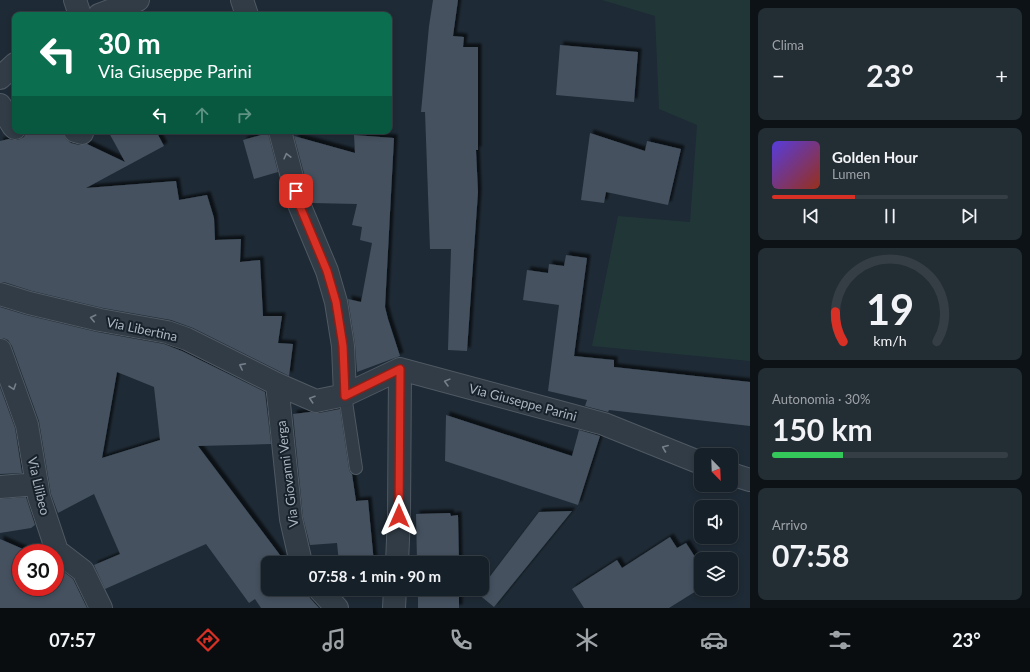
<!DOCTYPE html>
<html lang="it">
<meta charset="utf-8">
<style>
body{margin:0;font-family:Lato,sans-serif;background:#232d34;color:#f1f3f6;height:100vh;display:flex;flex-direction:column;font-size:15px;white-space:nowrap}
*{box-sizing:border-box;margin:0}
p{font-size:13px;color:#9ea3a8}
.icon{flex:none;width:22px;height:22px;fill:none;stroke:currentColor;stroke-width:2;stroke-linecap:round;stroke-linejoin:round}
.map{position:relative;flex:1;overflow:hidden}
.details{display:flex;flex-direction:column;gap:8px;padding:8px;background:#0c1216;width:280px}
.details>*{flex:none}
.top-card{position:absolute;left:12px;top:12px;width:380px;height:122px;border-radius:8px;box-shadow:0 2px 6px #0003,0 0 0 1px #353e45;background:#0b6e4f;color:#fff;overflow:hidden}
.needle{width:26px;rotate:157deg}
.tools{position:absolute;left:694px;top:448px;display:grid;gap:8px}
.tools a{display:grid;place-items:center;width:44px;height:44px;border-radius:8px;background:#162028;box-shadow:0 2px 6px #0003,0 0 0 1px #353e45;font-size:20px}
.speed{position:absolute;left:12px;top:544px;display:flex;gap:8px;font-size:20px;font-weight:700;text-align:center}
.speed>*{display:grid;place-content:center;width:52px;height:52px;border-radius:50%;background:#162028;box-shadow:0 2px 6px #0003,0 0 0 1px #353e45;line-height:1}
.speed .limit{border:6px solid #d22;background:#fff;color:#111}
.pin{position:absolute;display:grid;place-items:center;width:34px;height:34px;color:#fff;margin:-17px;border-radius:8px;box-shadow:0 2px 6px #0006}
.me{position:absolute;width:44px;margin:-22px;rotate:0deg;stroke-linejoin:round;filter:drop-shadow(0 0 3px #0008)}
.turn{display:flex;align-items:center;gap:14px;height:84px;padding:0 20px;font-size:18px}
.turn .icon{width:52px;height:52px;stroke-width:2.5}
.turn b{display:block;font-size:28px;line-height:34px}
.lanes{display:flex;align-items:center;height:38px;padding:0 20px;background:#0003;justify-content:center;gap:20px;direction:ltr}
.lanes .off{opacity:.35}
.big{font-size:30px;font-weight:700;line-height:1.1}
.details .widget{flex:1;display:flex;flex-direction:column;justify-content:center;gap:6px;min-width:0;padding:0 14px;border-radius:8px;background:#232d34}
.details .dial{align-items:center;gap:0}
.dial svg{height:104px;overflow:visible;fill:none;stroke:#353e45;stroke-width:7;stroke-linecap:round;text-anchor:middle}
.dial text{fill:#f1f3f6;stroke:none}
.song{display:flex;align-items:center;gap:12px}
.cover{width:48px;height:48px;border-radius:6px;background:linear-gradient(135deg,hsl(250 70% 55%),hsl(10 70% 35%))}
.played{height:4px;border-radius:2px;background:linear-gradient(90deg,#d93025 35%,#353e45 35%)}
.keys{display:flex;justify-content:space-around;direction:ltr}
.heat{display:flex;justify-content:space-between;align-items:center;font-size:22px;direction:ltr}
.charge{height:6px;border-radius:3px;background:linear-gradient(90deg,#34c759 30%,#353e45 0)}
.trip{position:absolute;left:261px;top:556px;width:228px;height:40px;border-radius:8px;background:#162028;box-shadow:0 2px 6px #0003,0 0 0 1px #353e45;font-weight:700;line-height:40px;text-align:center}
.menu{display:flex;height:64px;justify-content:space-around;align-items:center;background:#090d10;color:#9ea3a8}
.menu .icon{width:28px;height:28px}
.menu .selected{color:#d93025}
.menu b{font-size:18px;color:#f1f3f6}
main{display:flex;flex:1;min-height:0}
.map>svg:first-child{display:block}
.green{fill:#213737}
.building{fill:#44515f;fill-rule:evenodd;filter:url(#shadow)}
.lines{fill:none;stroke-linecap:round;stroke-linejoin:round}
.lane-casing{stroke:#4f5964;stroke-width:14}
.street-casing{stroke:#4f5964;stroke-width:24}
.lane{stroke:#313c46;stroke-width:12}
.street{stroke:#313c46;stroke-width:22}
.oneway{stroke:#747f8b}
.route-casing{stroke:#8d1f18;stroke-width:10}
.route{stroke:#d93025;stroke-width:7}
.labels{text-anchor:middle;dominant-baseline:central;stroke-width:4;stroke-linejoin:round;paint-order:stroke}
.street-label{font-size:13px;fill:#abb6c3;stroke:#17212a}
</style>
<main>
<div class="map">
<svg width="750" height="608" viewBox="0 0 750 608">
<defs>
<filter id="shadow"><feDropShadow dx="3.5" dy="-3.5" stdDeviation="1" flood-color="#0009"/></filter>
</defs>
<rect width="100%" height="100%" fill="#1e2a35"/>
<!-- green -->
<path class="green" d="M602 0H750V361L592 346 618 216 690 222 697 125 659 109 655 16Z"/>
<!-- building -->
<path class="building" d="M433 0H458L453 36 464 37 463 47H478V150H476L478 192 467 351 448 350 451 249H430L425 112H421L429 26Z
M560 45 638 52 634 102 556 95Z
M40 131H58L63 133 66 139 71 143 79 145 87 144 125 162 108 131H156L164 146 86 188 176 181 179 200 207 195 214 218 215 240 241 239 240 262 260 260 263 316H282L278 343 293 344 289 376 193 328 171 320 103 308 32 291 4 282H0V141L9 139 12 140H18L24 137 25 135Z
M268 133 278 172 254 179 243 140Z
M590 133 645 151 647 141 681 149 668 205 606 192 604 203 581 200Z
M354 135 394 138 385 307 388 319 400 356 357 372 355 344 348 299 361 302 372 243 360 240 362 227 352 225 357 204 312 203 294 136 355 153Z
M566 255 587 258 574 356 614 360V367L750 382V426L609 410 608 412 585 406 587 400 548 391 559 305 523 300 527 270 548 273 549 264 564 266Z
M0 307 26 315 97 332 164 344 182 351 265 392 271 444 198 446 286 563H268V589H305L310 598 319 608H261L255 599 249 603 206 544 105 589 94 565 120 554 94 494 58 513 51 494 39 421 12 346 8 340 3 338H0ZM117 372 154 387 160 440 102 458Z
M0 387 15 428 22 473 0 474Z
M340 409 349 469 350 472 352 474 356 501 368 500 374 563H339L337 543 310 545 303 517 293 414 310 412 319 413Z
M446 415 572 456 579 430 600 436 578 505 445 461Z
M26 497 35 525 31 528 0 533V499Z
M572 511 494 607 477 593 480 589H482V587L539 512Z
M450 513 451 516 458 515 459 563H417L416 514Z
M670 537 677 548 686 543 701 566V588L669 608H584L572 589 617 560 622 568Z
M0 539 32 553H21V587H55V565L73 579 87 608H0Z
M418 589H459V608H418Z"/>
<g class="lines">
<!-- lane casing -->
<g class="lane-casing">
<path id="lane" d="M345 395 356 468"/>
</g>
<!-- street casing -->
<g class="street-casing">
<path id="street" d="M75 0 80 15
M242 0 247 15
M99 15 138 0
M0 78 15 64
M0 105 13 126 15 128
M75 131 82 133
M280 131 299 204 327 271 336 302 343 346 345 395
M0 294 29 303 100 320 167 332 187 339 277 384 316 401 345 395 400 369 604 424 701 463
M0 350 27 425 39 497 57 551 83 571 101 608
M277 384 291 519 301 563
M731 474 750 480
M0 487 37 484
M397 563 399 516 400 369
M319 589 337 608
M394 608 395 589"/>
</g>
<!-- lane -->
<use href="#lane" class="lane"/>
<!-- street -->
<use href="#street" class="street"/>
</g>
<!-- one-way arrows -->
<defs><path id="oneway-chevron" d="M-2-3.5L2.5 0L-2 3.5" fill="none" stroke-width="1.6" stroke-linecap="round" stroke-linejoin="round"/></defs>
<g class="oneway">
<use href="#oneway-chevron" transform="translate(287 156) rotate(-104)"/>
<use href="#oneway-chevron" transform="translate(93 318) rotate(-167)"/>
<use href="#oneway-chevron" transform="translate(242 366) rotate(-153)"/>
<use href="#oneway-chevron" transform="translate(447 382) rotate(-165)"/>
<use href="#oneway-chevron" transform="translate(13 387) rotate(71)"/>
<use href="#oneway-chevron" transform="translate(312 399) rotate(-162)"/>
<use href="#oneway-chevron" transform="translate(665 448) rotate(-158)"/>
</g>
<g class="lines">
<!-- route casing -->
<g class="route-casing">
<path id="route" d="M296 191 299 204 327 271 336 302 343 346 345 396 400 369 399 516"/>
</g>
<!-- route -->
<use href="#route" class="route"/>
</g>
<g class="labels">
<!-- street labels -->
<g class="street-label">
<text transform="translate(142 329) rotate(12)">Via Libertina</text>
<text transform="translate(523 402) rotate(15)">Via Giuseppe Parini</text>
<text transform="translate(287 474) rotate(-97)">Via Giovanni Verga</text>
<text transform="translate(39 486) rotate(77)">Via Lilibeo</text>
</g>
</g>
</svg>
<div class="tools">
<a><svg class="needle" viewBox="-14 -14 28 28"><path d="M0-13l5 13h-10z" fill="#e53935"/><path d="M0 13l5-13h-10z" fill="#9ea3a8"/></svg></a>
<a><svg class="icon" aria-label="sound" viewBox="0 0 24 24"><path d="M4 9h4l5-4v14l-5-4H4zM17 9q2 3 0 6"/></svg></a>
<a><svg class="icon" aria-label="layers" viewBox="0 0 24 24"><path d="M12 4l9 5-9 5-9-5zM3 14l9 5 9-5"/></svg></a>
</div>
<div class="speed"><div class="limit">30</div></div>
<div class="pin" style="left:296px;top:191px;background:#d93025"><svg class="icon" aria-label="arrive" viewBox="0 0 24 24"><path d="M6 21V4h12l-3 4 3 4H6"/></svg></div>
<svg class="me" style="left:399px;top:516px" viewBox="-20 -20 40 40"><path d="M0-17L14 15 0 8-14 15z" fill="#d93025" stroke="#fff" stroke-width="4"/></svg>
<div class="trip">07:58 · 1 min · 90 m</div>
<div class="top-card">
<div class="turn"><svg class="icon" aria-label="left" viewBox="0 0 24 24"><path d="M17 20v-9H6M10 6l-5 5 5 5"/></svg><div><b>30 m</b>Via Giuseppe Parini</div></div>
<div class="lanes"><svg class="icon" aria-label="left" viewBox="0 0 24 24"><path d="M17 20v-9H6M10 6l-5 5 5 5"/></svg><svg class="icon off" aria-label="ahead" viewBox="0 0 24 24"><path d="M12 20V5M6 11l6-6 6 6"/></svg><svg class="icon off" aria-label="right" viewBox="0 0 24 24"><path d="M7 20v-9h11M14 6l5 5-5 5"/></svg></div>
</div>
</div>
<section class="details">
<div class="widget"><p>Clima</p>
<div class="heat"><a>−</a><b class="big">23°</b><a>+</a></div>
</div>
<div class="widget">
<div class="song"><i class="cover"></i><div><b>Golden Hour</b><p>Lumen</p></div></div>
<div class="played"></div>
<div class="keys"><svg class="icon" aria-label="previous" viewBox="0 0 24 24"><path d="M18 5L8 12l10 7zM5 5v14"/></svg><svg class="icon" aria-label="pause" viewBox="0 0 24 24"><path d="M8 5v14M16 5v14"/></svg><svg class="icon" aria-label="next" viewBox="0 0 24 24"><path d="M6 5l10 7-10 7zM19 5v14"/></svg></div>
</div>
<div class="widget dial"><svg viewBox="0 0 100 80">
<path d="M14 69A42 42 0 1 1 86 69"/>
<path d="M14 69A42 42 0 0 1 8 46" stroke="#d93025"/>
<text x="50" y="56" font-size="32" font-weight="700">19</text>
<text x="50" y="72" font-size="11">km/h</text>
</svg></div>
<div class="widget"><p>Autonomia · 30%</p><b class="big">150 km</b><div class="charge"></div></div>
<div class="widget"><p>Arrivo</p><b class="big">07:58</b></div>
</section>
</main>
<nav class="menu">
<b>07:57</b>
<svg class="icon selected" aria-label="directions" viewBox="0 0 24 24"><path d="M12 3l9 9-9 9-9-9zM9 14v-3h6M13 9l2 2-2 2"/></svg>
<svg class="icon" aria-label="music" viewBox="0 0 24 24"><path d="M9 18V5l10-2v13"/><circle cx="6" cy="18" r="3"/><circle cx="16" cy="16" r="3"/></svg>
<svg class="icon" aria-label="phone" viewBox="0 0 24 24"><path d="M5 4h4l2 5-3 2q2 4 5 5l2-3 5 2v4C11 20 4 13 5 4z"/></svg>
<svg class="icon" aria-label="climate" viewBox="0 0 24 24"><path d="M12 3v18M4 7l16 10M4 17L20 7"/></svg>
<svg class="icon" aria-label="car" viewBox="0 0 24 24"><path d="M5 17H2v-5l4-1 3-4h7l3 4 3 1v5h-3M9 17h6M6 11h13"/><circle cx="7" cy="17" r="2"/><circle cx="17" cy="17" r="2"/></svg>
<svg class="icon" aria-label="filters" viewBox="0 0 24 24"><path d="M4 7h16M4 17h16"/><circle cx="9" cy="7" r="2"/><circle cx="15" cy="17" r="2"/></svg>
<b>23°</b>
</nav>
